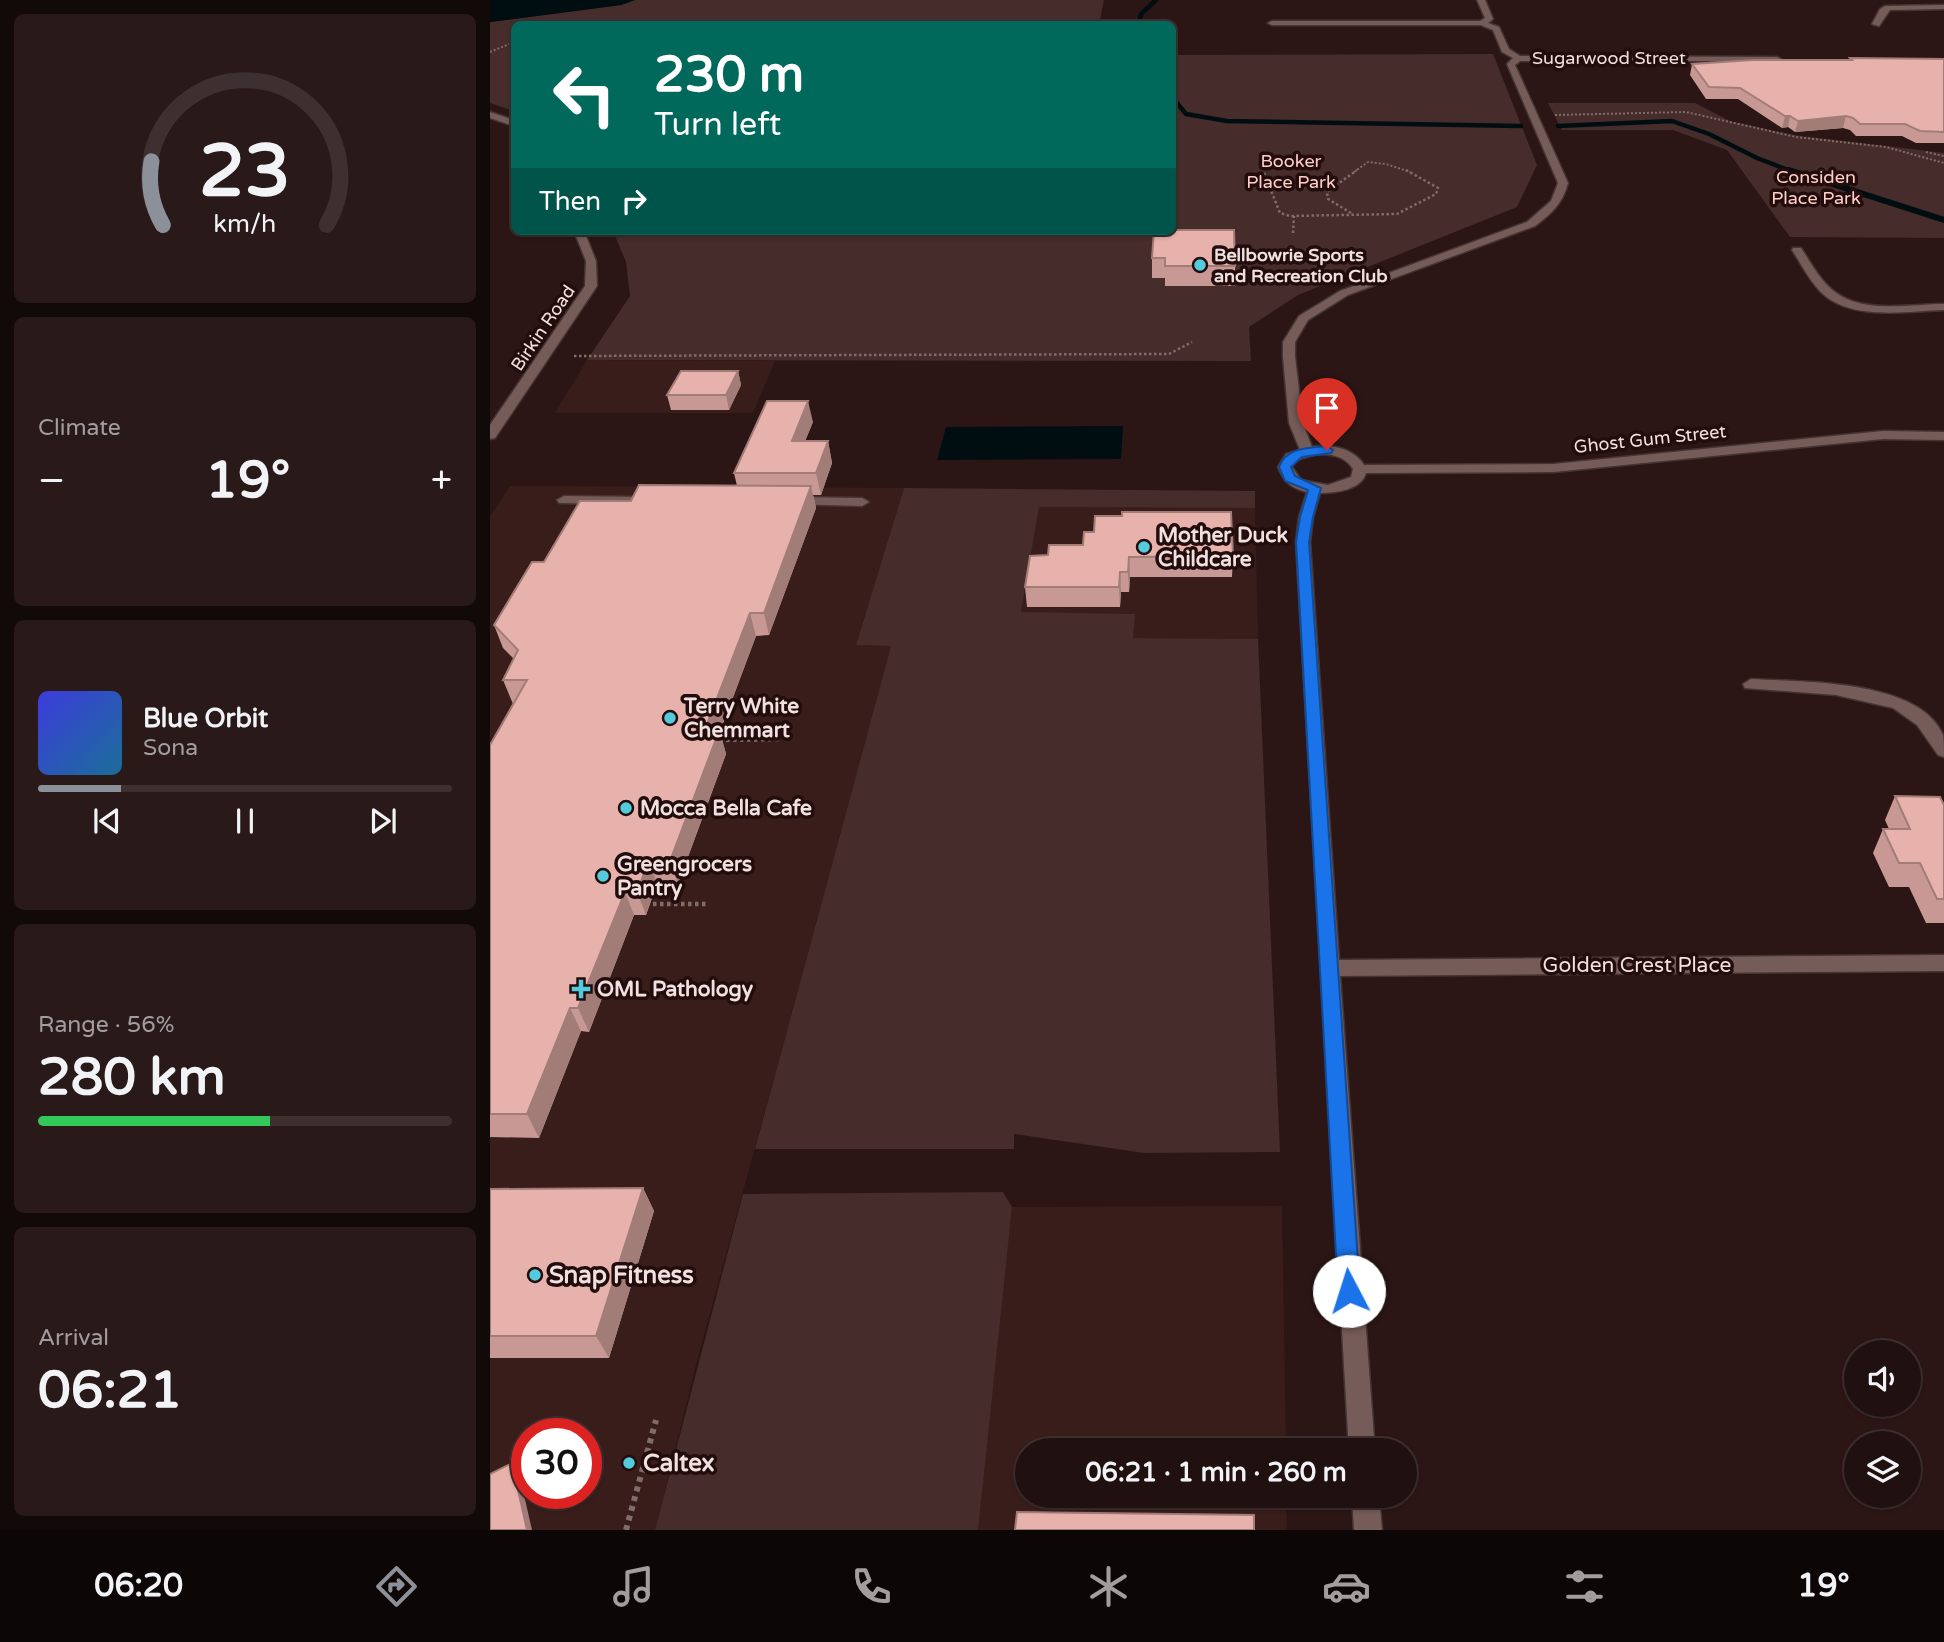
<!DOCTYPE html>
<meta charset="utf-8">
<style>
body{margin:0;font-family:"Varela Round",sans-serif;background:#291919;color:#f1f3f6;height:100vh;display:flex;flex-direction:column;font-size:26px;white-space:nowrap}
*{box-sizing:border-box;margin:0}
p{font-size:23px;color:#a29d9f}
.icon{flex:none;width:38px;height:38px;fill:none;stroke:currentColor;stroke-width:2;stroke-linecap:round;stroke-linejoin:round}
.map{position:relative;flex:1;overflow:hidden}
.side{display:flex;flex-direction:column;gap:14px;padding:14px;background:#120909;width:490px}
.side>*{flex:none}
.guide{position:absolute;left:21px;top:21px;width:665px;height:214px;border-radius:10px;box-shadow:0 2px 5px #0004,0 0 0 2px #3e3030;background:#00695c;color:#fff;overflow:hidden}
.fabs{position:absolute;left:1354px;top:1340px;display:grid;gap:14px}
.fabs a{display:grid;place-items:center;width:77px;height:77px;border-radius:50%;background:#211010;box-shadow:0 2px 5px #0004,0 0 0 2px #3e3030;font-size:35px}
.speed{position:absolute;left:21px;top:1418px;display:flex;gap:14px;font-size:35px;font-weight:700;text-align:center}
.speed>*{display:grid;place-content:center;width:91px;height:91px;border-radius:50%;background:#211010;box-shadow:0 2px 5px #0004,0 0 0 2px #3e3030;line-height:1}
.speed .limit{border:10px solid #d22;background:#fff;color:#111}
.pin{position:absolute;display:grid;place-items:center;width:60px;height:60px;color:#fff;margin:-72px -30px;border-radius:50% 50% 50% 0;rotate:-45deg;box-shadow:0 0 7px #0007}
.pin .icon{rotate:45deg}
.me{position:absolute;width:77px;margin:-38px;rotate:355deg;stroke-linejoin:round;filter:drop-shadow(0 0 5px #0008)}
.turn{display:flex;align-items:center;gap:24px;height:147px;padding:0 28px;font-size:32px}
.turn .icon{width:91px;height:91px;stroke-width:2.5}
.turn b{display:block;font-size:49px;line-height:60px}
.then{display:flex;align-items:center;height:66px;padding:0 28px;background:#0003;gap:14px;font-size:26px}
.big{font-size:52px;font-weight:700;line-height:1.1}
.side .card{flex:1;display:flex;flex-direction:column;justify-content:center;gap:10px;min-width:0;padding:0 24px;border-radius:10px;background:#291919}
.side .dial{align-items:center;gap:0}
.dial svg{height:182px;overflow:visible;fill:none;stroke:#3e3030;stroke-width:7;stroke-linecap:round;text-anchor:middle}
.dial text{fill:#f1f3f6;stroke:none}
.song{display:flex;align-items:center;gap:21px}
.cover{width:84px;height:84px;border-radius:10px;background:linear-gradient(135deg,hsl(240 70% 55%),hsl(200 70% 35%))}
.played{height:7px;border-radius:4px;background:linear-gradient(90deg,#8c9099 20%,#3e3030 20%)}
.keys{display:flex;justify-content:space-around;direction:ltr}
.heat{display:flex;justify-content:space-between;align-items:center;font-size:38px;direction:ltr}
.charge{height:10px;border-radius:5px;background:linear-gradient(90deg,#34c759 56%,#3e3030 0)}
.trip{position:absolute;left:525px;top:1438px;width:402px;height:70px;border-radius:35px;background:#211010;box-shadow:0 2px 5px #0004,0 0 0 2px #3e3030;font-weight:700;line-height:70px;text-align:center}
.dock{display:flex;height:112px;justify-content:space-around;align-items:center;background:#0d0606;color:#a29d9f}
.dock .icon{width:49px;height:49px}
.dock .selected{color:#8c9099}
.dock b{font-size:32px;color:#f1f3f6}
main{display:flex;flex:1;min-height:0}
.map>svg:first-child{display:block}
.built{fill:#391d1b;fill-rule:evenodd}
.green{fill:#462c2a}
.water{fill:#000e11}
.lines{fill:none;stroke-linecap:round;stroke-linejoin:round}
.stream-far1{stroke:#000e11;stroke-width:4.5}
.stream{stroke:#000e11;stroke-width:6}
.minor-casing{stroke:#443433;stroke-width:3}
.path-far3{stroke:#7f6c6b;stroke-width:2;stroke-dasharray:2 2;stroke-linecap:butt}
.path-far2{stroke:#7f6c6b;stroke-width:2.5;stroke-dasharray:2.5 2.5;stroke-linecap:butt}
.path-far1{stroke:#7f6c6b;stroke-width:4.5;stroke-dasharray:3.5 3.5;stroke-linecap:butt}
.path{stroke:#7f6c6b;stroke-width:6;stroke-dasharray:5 5;stroke-linecap:butt}
.minor{fill:#765c59;fill-rule:evenodd}
.wall{fill:#c89994}
.shaded-wall{fill:#a27d78}
.building{fill:#e8b2ac;stroke:#a27d78;stroke-width:2}
.route{fill:#1a73e8;stroke:#114b97;stroke-width:2}
.poi-dot{fill:#54cadd;stroke:#220d0c;stroke-width:2.5}
.labels{text-anchor:middle;dominant-baseline:central;stroke-width:7;stroke-linejoin:round;paint-order:stroke}
.far-street-label{font-size:18px;fill:#f0e0df;stroke:#220d0c}
.far-park-label{font-size:18px;fill:#ffcec9;stroke:#220d0c}
.far-poi-label{font-size:18px;font-weight:bold;fill:#f0e0df;stroke:#220d0c;text-anchor:start}
.poi-label{font-size:21px;font-weight:bold;fill:#f0e0df;stroke:#220d0c;text-anchor:start}
.street-label{font-size:21px;fill:#f0e0df;stroke:#220d0c}
.near-poi-label{font-size:24px;font-weight:bold;fill:#f0e0df;stroke:#220d0c;text-anchor:start}
</style>
<main>
<section class="side">
<div class="card dial"><svg viewBox="0 0 100 80">
<path d="M14 69A42 42 0 1 1 86 69"/>
<path d="M14 69A42 42 0 0 1 9 41" stroke="#8c9099"/>
<text x="50" y="56" font-size="32" font-weight="700">23</text>
<text x="50" y="72" font-size="11">km/h</text>
</svg></div>
<div class="card"><p>Climate</p>
<div class="heat"><a>−</a><b class="big">19°</b><a>+</a></div>
</div>
<div class="card">
<div class="song"><i class="cover"></i><div><b>Blue Orbit</b><p>Sona</p></div></div>
<div class="played"></div>
<div class="keys"><svg class="icon" aria-label="previous" viewBox="0 0 24 24"><path d="M18 5L8 12l10 7zM5 5v14"/></svg><svg class="icon" aria-label="pause" viewBox="0 0 24 24"><path d="M8 5v14M16 5v14"/></svg><svg class="icon" aria-label="next" viewBox="0 0 24 24"><path d="M6 5l10 7-10 7zM19 5v14"/></svg></div>
</div>
<div class="card"><p>Range · 56%</p><b class="big">280 km</b><div class="charge"></div></div>
<div class="card"><p>Arrival</p><b class="big">06:21</b></div>
</section>
<div class="map">
<svg width="1454" height="1530" viewBox="0 0 1454 1530">
<rect width="100%" height="100%" fill="#2c1615"/>
<!-- built -->
<path class="built" d="M97 360 285 361 263 413H65Z
M20 486 414 488 366 645 401 646 206 1365 165 1530H0V517ZM37 1433H96V1493H37Z
M549 507 765 508 768 639 643 638 644 614 530 613Z
M792 1206 796 1451H537V1496H796L797 1530H485L522 1207Z"/>
<!-- green -->
<path class="green" d="M145 0H614L609 24H24V111L0 103V22L131 5Z
M1003 54 1047 165 1027 207 808 295 759 327 761 361 97 360 140 296 136 262 123 231H682L683 55Z
M1058 103H1205L1240 121 1304 135 1454 153V238L1300 237 1237 150 1183 130H1072Z
M414 488 765 491V508L549 507 531 612 645 614 643 638 768 639 790 1152 654 1153 524 1134V1149H265L401 646 366 645Z
M513 1192 522 1207 488 1530H165L253 1194Z"/>
<!-- water -->
<path class="water" d="M0 0H145L131 5 0 22Z
M633 426 631 459 447 460 456 427Z"/>
<g class="lines">
<!-- stream-far1 -->
<path class="stream-far1" d="M649 24 651 14 666 0
M682 97 696 114 737 121 1031 126
M1068 126 1182 121 1219 134 1267 158 1303 172"/>
<!-- stream -->
<path class="stream" d="M1299 170 1454 220"/>
<!-- minor casing -->
<g class="minor-casing">
<path id="minor" d="M987 0H995L1003 19 998 23 1009 27 1019 49 1030 56 1287 57 1291 59 1287 61H1030L1025 65 1078 183C1073 203 1061 214 1045 226L858 295 818 320 805 342V357L813 423 822 447C841 443 864 449 874 465L1064 464 1393 431 1454 432V440L1393 439 1064 472 876 473C871 490 846 493 830 493L823 517 820 542 849 960 1454 955V971L850 976 885 1451H859L806 542 809 517 817 492C801 488 794 482 788 467L796 454 810 450 799 423 793 357V342L809 316 850 291 1037 222 1061 201 1068 183 1017 64 1023 58 1012 52 1003 30 991 25H782L778 23 782 21H990L995 18ZM827 454C842 454 855 456 863 469L861 477 838 485 811 480 802 467 806 460Z
M1454 5V9L1400 10 1389 26 1382 24 1390 9 1395 6Z
M0 112 24 120V126L0 118Z
M84 231H94L106 261 107 286 5 438 0 439V425L95 286 96 261Z
M1303 248H1311C1321 263 1330 281 1345 292 1373 314 1421 304 1454 304V310C1417 311 1363 321 1333 294 1320 282 1312 265 1302 250Z
M74 496 162 497 169 501 162 505 69 503 67 500Z
M302 497 372 498 379 502 372 506 297 504V498Z
M1261 679C1311 682 1430 679 1453 735 1454 741 1454 750 1454 757L1448 755 1427 725 1403 708 1346 695 1255 688 1253 684Z
M862 1496H889L892 1530H864Z"/>
</g>
<!-- path-far3 -->
<path class="path-far3" d="M119 20 129 22
M133 22H151
M95 24H133
M0 52 24 42
M1065 115 1196 112 1306 137 1396 147 1454 163
M1436 152 1454 156
M864 172 878 162 896 164 920 172"/>
<!-- path-far2 -->
<path class="path-far2" d="M774 173 790 213 800 216 907 214 946 194 948 188 916 170
M861 213 838 199 837 192 867 170
M803 233 804 216
M84 356 679 354 702 342"/>
<!-- path-far1 -->
<path class="path-far1" d="M229 740 291 739
M156 904H218"/>
<!-- path -->
<path class="path" d="M136 1530 166 1420"/>
<!-- minor -->
<use href="#minor" class="minor"/>
</g>
<!-- wall -->
<path class="wall" d="M1360 58 1454 59V143H1426L1412 136H1366L1360 130 1353 128 1305 132 1298 127 1292 128 1248 99H1216L1200 75 1202 64 1360 60Z
M664 231 745 266V286H675V278H662V258Z
M248 371 251 385 239 410H181L177 395Z
M323 422 315 441H338L342 463 331 495H323L326 508 279 635 266 636 230 732 236 754 188 884H167L156 915H144L99 1032 91 1031 49 1138 0 1137V745L24 704H23L13 680 24 659 13 648 4 625 54 562 141 501 247 486 244 473Z
M632 516 743 556 742 577H640L639 592H631L630 607H537L535 587 558 555 593 545 604 532Z
M1405 796 1454 805V923H1436L1419 887H1399L1383 853 1393 829H1399L1395 820Z
M153 1188 164 1211 119 1358H0V1189Z"/>
<!-- shaded-wall -->
<path class="shaded-wall" d="M1295 116H1300L1298 127 1292 128Z
M1356 116 1353 128 1305 132 1308 121Z
M248 371 251 385 239 410 236 395Z
M318 401 323 422 306 463 302 441Z
M338 441 342 463 331 495 326 473Z
M321 486 326 508 279 635 274 613Z
M639 557 640 577 639 592 638 572Z
M630 572 631 592 630 607 629 587Z
M260 613 266 636 230 732 236 754 188 884 180 861 217 724Z
M159 860 167 884 156 915 147 892Z
M135 892 144 915 99 1032 88 1008Z
M80 1008 91 1031 49 1138 37 1114Z
M153 1188 164 1211 119 1358 106 1336Z
M22 1463 29 1473 42 1530H37Z"/>
<!-- building -->
<path class="building" d="M1360 58 1454 59V132L1430 131 1415 124H1370L1363 118 1356 116 1308 121 1300 116H1295L1250 88 1219 87 1202 64 1263 60H1362Z
M682 230H744L745 266H675V258H662L664 231H682Z
M191 371H248L236 395H177Z
M277 401H318L302 441H338L326 473H244Z
M149 485 321 486 274 613H260L217 724H226L224 731H229L180 861 159 860 147 892H135L88 1008H80L37 1114H0V745L37 680H13L28 650 4 625 42 562H54L90 501H141Z
M632 512H741L743 556 639 557 638 572H630L629 587H535L540 556 558 555 559 545H593L594 532H604L605 516H632Z
M1405 796 1450 797 1454 805V899H1447L1430 863H1409L1393 829H1420Z
M153 1188 106 1336H0V1189Z
M22 1463 37 1530H0V1474Z
M527 1512 764 1515V1530H525Z"/>
<!-- route -->
<path class="route" d="M837 446 843 450 841 453 812 457 801 467 805 476 831 488 823 517 819 542 870 1291 867 1298 859 1301 851 1298 848 1291 806 542 810 517 818 490 795 481 789 467C796 447 819 448 837 446Z"/>
<!-- markers -->
<g class="poi-dot">
<circle cx="710" cy="265" r="7"/>
<circle cx="654" cy="547" r="7"/>
<circle cx="180" cy="718" r="7"/>
<circle cx="136" cy="808" r="7"/>
<circle cx="113" cy="876" r="7"/>
<path d="M87.5 978.5h7v7h7v7h-7v7h-7v-7h-7v-7h7z"/>
<circle cx="45" cy="1275" r="7"/>
<circle cx="139" cy="1463" r="7"/>
</g>
<g class="labels">
<!-- far-street labels -->
<g class="far-street-label">
<text x="1119" y="58">Sugarwood Street</text>
<text transform="translate(53 328) rotate(-56)">Birkin Road</text>
<text transform="translate(1160 439) rotate(-6)">Ghost Gum Street</text>
</g>
<!-- far-park labels -->
<g class="far-park-label">
<text x="801" y="161">Booker<tspan x="801" dy="21">Place Park</tspan></text>
<text x="1326" y="177">Considen<tspan x="1326" dy="21">Place Park</tspan></text>
</g>
<!-- far-poi labels -->
<g class="far-poi-label">
<text x="724" y="255">Bellbowrie Sports<tspan x="724" dy="21">and Recreation Club</tspan></text>
</g>
<!-- poi labels -->
<g class="poi-label">
<text x="668" y="535">Mother Duck<tspan x="668" dy="24">Childcare</tspan></text>
<text x="194" y="706">Terry White<tspan x="194" dy="24">Chemmart</tspan></text>
<text x="150" y="808">Mocca Bella Cafe</text>
<text x="127" y="864">Greengrocers<tspan x="127" dy="24">Pantry</tspan></text>
<text x="107" y="989">OML Pathology</text>
</g>
<!-- street labels -->
<g class="street-label">
<text x="1147" y="965">Golden Crest Place</text>
</g>
<!-- near-poi labels -->
<g class="near-poi-label">
<text x="59" y="1275">Snap Fitness</text>
<text x="153" y="1463">Caltex</text>
</g>
</g>
</svg>
<div class="fabs">
<a><svg class="icon" aria-label="sound" viewBox="0 0 24 24"><path d="M4 9h4l5-4v14l-5-4H4zM17 9q2 3 0 6"/></svg></a>
<a><svg class="icon" aria-label="layers" viewBox="0 0 24 24"><path d="M12 4l9 5-9 5-9-5zM3 14l9 5 9-5"/></svg></a>
</div>
<div class="speed"><div class="limit">30</div></div>
<div class="pin" style="left:837px;top:450px;background:#d93025"><svg class="icon" aria-label="arrive" viewBox="0 0 24 24"><path d="M6 21V4h12l-3 4 3 4H6"/></svg></div>
<svg class="me" style="left:859px;top:1291px" viewBox="-20 -20 40 40"><circle r="19" fill="#fff"/><path d="M0-13L10 11 0 6-10 11z" fill="#1a73e8"/></svg>
<div class="trip">06:21 · 1 min · 260 m</div>
<div class="guide">
<div class="turn"><svg class="icon" aria-label="left" viewBox="0 0 24 24"><path d="M17 20v-9H6M10 6l-5 5 5 5"/></svg><div><b>230 m</b>Turn left</div></div>
<div class="then">Then<svg class="icon" aria-label="right" viewBox="0 0 24 24"><path d="M7 20v-9h11M14 6l5 5-5 5"/></svg></div>
</div>
</div>
</main>
<nav class="dock">
<b>06:20</b>
<svg class="icon selected" aria-label="directions" viewBox="0 0 24 24"><path d="M12 3l9 9-9 9-9-9zM9 14v-3h6M13 9l2 2-2 2"/></svg>
<svg class="icon" aria-label="music" viewBox="0 0 24 24"><path d="M9 18V5l10-2v13"/><circle cx="6" cy="18" r="3"/><circle cx="16" cy="16" r="3"/></svg>
<svg class="icon" aria-label="phone" viewBox="0 0 24 24"><path d="M5 4h4l2 5-3 2q2 4 5 5l2-3 5 2v4C11 20 4 13 5 4z"/></svg>
<svg class="icon" aria-label="climate" viewBox="0 0 24 24"><path d="M12 3v18M4 7l16 10M4 17L20 7"/></svg>
<svg class="icon" aria-label="car" viewBox="0 0 24 24"><path d="M5 17H2v-5l4-1 3-4h7l3 4 3 1v5h-3M9 17h6M6 11h13"/><circle cx="7" cy="17" r="2"/><circle cx="17" cy="17" r="2"/></svg>
<svg class="icon" aria-label="filters" viewBox="0 0 24 24"><path d="M4 7h16M4 17h16"/><circle cx="9" cy="7" r="2"/><circle cx="15" cy="17" r="2"/></svg>
<b>19°</b>
</nav>
